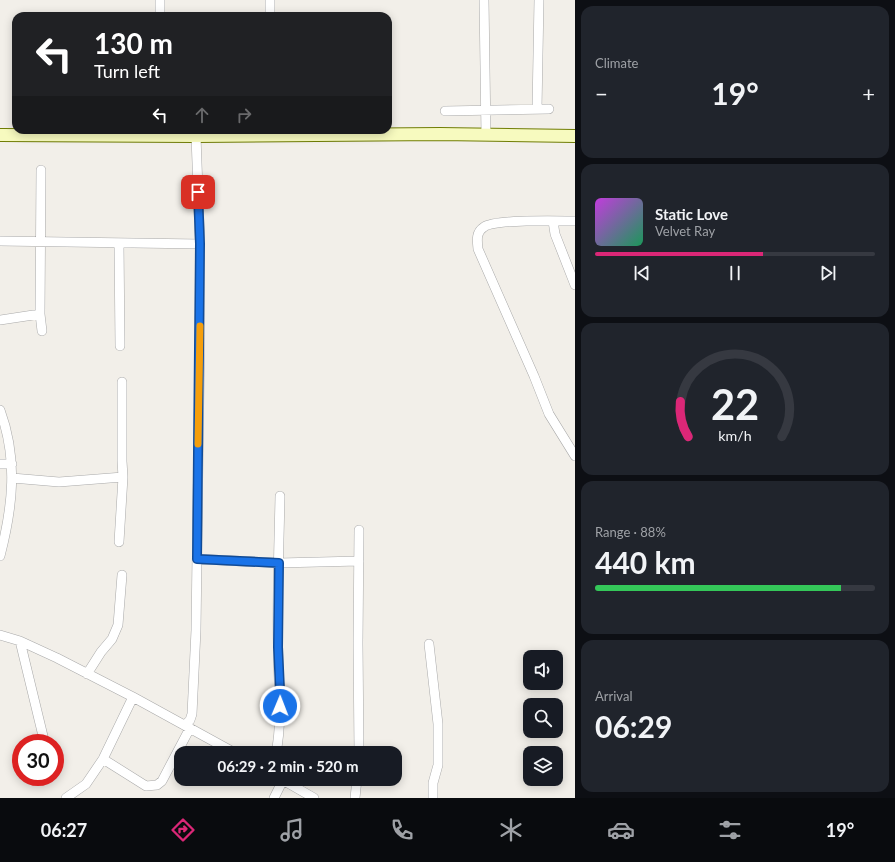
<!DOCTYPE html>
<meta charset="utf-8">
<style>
body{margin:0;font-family:Lato,sans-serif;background:#20242c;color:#f1f3f6;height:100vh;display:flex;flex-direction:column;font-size:15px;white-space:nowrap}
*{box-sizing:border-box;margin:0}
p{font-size:13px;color:#9ea1a6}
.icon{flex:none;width:22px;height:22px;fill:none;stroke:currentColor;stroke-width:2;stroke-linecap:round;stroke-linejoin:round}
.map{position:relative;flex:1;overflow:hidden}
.drawer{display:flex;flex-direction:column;gap:6px;padding:6px;background:#0d0f14;width:320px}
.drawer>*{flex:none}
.hud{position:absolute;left:12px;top:12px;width:380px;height:122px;border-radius:12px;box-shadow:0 2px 10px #0003;background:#202124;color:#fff;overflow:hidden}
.fabs{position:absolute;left:523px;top:650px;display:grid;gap:8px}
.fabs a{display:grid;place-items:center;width:40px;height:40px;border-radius:8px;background:#171b24;box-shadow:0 2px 10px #0003;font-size:20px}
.speed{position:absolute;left:12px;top:734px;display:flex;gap:8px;font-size:20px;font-weight:700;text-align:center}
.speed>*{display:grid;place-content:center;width:52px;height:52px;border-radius:50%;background:#171b24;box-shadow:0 2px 10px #0003;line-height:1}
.speed .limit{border:6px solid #d22;background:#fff;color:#111}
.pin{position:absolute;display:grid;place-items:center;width:34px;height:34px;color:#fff;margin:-17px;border-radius:8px;box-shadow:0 2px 6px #0006}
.me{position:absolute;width:44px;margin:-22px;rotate:1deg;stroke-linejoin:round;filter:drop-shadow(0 0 3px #0008)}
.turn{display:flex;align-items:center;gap:14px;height:84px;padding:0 16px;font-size:18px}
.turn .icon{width:52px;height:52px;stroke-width:2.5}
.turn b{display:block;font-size:28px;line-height:34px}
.lanes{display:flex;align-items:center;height:38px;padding:0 16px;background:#0003;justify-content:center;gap:20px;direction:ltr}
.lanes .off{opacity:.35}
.big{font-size:30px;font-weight:700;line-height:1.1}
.drawer .widget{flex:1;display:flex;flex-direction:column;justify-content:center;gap:6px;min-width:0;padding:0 14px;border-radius:12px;background:#20242c}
.drawer .dial{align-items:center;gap:0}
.dial svg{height:104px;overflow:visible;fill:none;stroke:#363941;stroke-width:7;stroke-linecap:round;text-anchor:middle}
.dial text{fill:#f1f3f6;stroke:none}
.song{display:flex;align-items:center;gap:12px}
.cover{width:48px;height:48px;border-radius:6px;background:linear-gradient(135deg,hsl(290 70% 55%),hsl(150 70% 35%))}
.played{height:4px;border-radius:2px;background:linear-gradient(90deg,#db2777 60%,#363941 60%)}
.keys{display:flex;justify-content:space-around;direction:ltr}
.heat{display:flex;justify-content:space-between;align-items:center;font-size:22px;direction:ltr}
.charge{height:6px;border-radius:3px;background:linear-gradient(90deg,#34c759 88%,#363941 0)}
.trip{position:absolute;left:174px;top:746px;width:228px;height:40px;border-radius:12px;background:#171b24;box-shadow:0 2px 10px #0003;font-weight:700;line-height:40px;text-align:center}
.tab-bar{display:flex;height:64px;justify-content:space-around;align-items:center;background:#090b0e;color:#9ea1a6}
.tab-bar .icon{width:28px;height:28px}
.tab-bar .selected{color:#db2777}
.tab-bar b{font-size:18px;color:#f1f3f6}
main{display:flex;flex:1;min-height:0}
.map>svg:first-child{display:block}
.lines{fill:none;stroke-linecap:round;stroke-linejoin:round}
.street-casing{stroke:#a9a9a9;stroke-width:10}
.secondary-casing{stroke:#707d05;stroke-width:14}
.street{stroke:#fff;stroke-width:9}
.secondary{stroke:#f7fabf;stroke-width:12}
.route-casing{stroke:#114b97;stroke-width:10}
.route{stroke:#1a73e8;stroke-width:7}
.slow{stroke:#f59e0b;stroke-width:7}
</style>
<main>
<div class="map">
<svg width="575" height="798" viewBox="0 0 575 798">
<rect width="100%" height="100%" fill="#f2efe9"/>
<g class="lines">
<!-- street casing -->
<g class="street-casing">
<path id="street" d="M484 0 486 135
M160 16V0
M270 16V0
M537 109 539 0
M445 111 549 109
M41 170 40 314 42 331
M553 221 555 234 575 285
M575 221C559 221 495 219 484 227 476 232 477 240 478 249L534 376 549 414 575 456
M0 241 200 244
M119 243 120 346
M0 320 40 314
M122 382V461L123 477
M0 410C18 459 13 506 0 556
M0 464H12
M12 478 59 482 123 477 119 542
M197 559 279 563 359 561
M0 635 20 641 57 658 133 697 235 753
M20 641 43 736
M429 644 438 724V765L433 783V798
M87 674 101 652 112 639 118 625 122 575
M185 725 190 720 192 714 196 630 200 332V244L196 136
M276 753C283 717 278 682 278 646 277 596 279 546 280 496
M359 753 358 643 359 530
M103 759 146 786 157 785 162 781 190 728
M281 779 314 798
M66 798 86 784 103 759 133 697
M274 798 283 780
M355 798 357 779"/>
</g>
<!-- secondary casing -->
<g class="secondary-casing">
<path id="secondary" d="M0 135 196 136 440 134 575 136"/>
</g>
<!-- street -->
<use href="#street" class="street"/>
<!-- secondary -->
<use href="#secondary" class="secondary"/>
</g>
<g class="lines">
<!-- route casing -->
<g class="route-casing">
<path id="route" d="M198 192 200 244 197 559 279 563 278 647 280 690V706"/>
</g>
<!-- route -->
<use href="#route" class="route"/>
<!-- slow -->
<path class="slow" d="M198 444 200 326"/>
</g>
</svg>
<div class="fabs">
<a><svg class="icon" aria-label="sound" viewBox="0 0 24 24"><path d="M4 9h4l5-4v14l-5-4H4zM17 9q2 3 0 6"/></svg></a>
<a><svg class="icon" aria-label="search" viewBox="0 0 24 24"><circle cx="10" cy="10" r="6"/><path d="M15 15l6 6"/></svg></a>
<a><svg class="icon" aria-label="layers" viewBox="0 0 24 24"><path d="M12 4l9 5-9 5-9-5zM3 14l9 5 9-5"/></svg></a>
</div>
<div class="speed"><div class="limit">30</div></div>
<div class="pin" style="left:198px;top:192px;background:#d93025"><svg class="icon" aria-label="arrive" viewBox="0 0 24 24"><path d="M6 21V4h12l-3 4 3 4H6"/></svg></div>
<svg class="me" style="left:280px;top:706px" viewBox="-20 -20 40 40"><circle r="17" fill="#1a73e8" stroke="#fff" stroke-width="3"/><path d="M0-11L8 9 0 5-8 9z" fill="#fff"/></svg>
<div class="trip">06:29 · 2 min · 520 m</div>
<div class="hud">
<div class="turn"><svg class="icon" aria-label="left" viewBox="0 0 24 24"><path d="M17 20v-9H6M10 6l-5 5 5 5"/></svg><div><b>130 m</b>Turn left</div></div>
<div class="lanes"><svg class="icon" aria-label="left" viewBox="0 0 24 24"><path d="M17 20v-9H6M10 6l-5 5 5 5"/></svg><svg class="icon off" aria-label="ahead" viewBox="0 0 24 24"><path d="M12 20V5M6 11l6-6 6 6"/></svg><svg class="icon off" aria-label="right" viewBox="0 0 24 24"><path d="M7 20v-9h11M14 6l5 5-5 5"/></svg></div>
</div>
</div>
<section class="drawer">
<div class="widget"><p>Climate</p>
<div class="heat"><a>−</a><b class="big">19°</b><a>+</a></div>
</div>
<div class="widget">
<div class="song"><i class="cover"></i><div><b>Static Love</b><p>Velvet Ray</p></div></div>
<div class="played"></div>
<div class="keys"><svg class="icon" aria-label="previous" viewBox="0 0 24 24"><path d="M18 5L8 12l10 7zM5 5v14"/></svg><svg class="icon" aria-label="pause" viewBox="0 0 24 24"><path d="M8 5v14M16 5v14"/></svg><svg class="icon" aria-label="next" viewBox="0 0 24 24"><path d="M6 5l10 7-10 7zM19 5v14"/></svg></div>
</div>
<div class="widget dial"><svg viewBox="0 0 100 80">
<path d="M14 69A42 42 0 1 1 86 69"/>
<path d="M14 69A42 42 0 0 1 8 42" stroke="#db2777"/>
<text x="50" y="56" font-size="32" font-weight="700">22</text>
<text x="50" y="72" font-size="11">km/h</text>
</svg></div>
<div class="widget"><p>Range · 88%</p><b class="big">440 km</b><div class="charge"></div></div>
<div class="widget"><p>Arrival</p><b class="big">06:29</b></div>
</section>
</main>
<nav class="tab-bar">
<b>06:27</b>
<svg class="icon selected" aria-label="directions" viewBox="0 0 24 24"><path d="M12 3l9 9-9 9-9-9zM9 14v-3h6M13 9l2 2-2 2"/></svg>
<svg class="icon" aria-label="music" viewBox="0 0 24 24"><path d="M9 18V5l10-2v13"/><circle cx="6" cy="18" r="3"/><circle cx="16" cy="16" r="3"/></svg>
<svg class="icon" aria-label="phone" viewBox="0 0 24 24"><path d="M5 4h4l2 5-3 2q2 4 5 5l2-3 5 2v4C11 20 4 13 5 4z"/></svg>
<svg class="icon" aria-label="climate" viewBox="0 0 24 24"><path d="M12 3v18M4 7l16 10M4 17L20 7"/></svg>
<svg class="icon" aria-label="car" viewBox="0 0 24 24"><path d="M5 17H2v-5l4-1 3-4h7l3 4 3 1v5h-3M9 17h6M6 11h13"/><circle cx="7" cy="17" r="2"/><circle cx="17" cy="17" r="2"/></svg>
<svg class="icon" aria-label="filters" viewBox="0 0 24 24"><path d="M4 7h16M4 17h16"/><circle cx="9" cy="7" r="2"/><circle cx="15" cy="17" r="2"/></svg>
<b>19°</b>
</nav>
